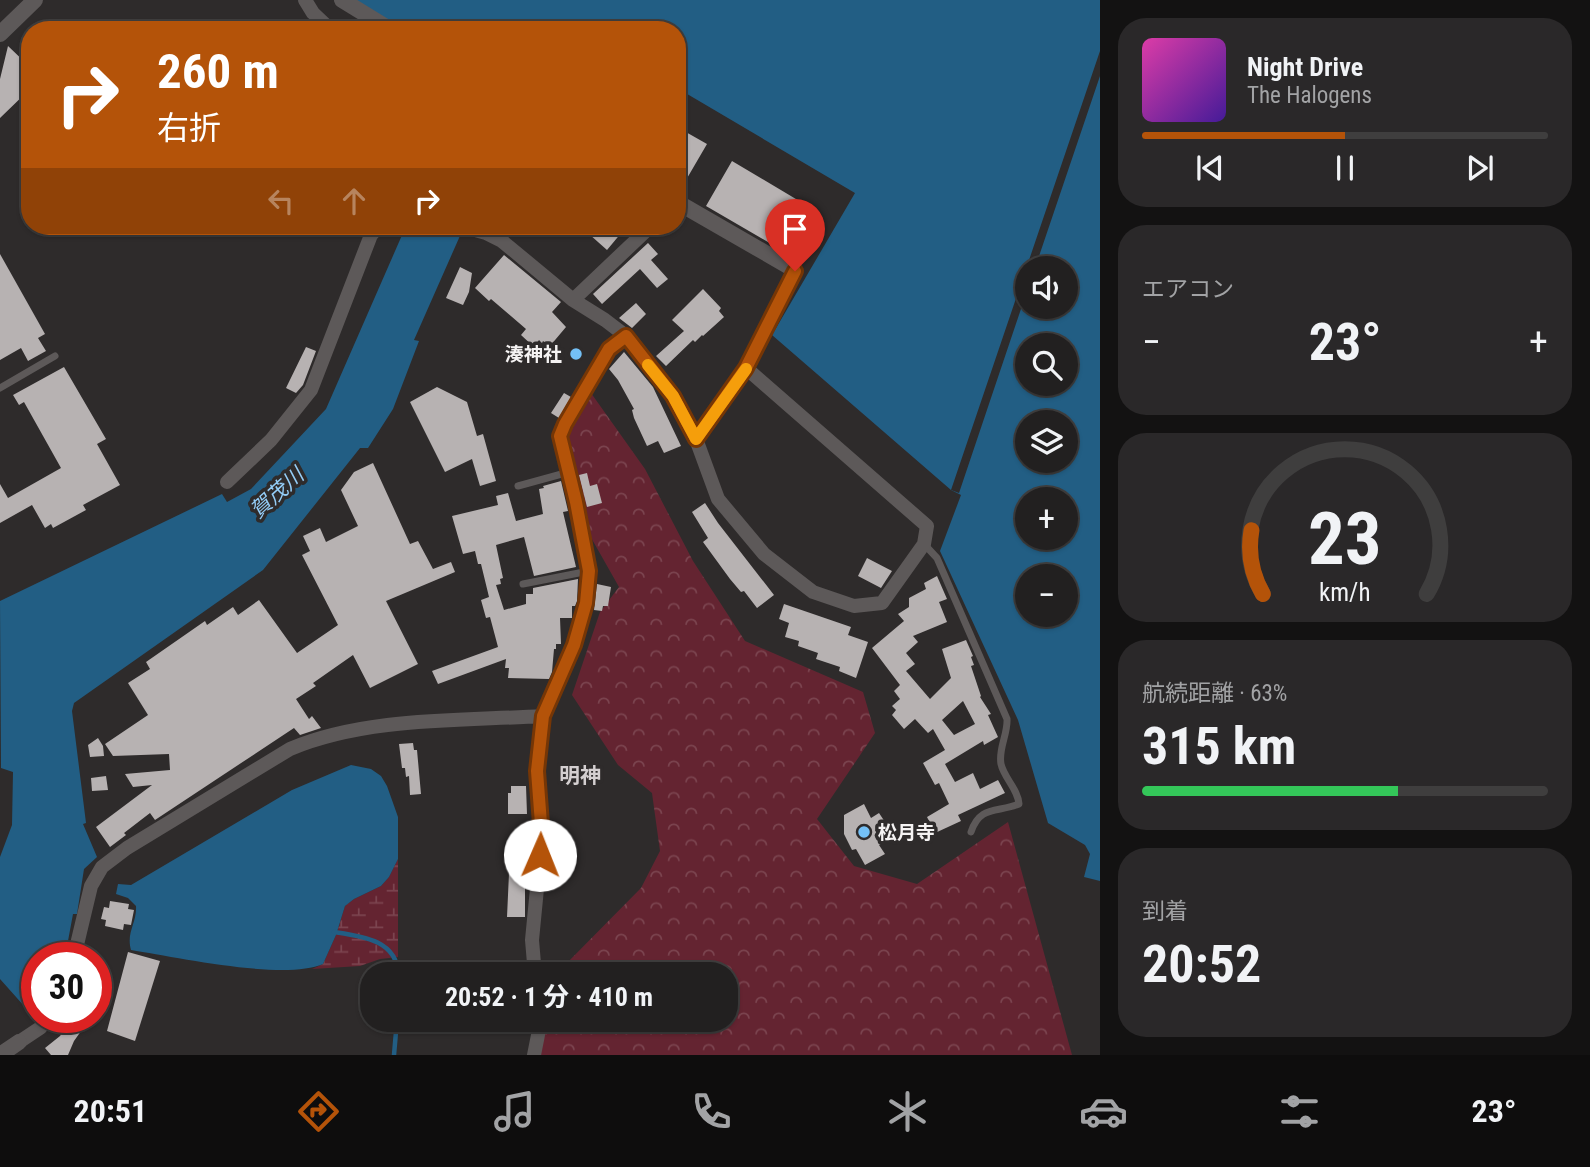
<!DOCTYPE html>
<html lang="ja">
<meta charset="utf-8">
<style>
body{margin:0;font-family:"Roboto Condensed","Noto Sans JP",sans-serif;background:#2a2829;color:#f1f3f6;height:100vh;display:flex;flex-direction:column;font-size:26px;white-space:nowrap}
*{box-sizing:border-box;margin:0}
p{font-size:23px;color:#a2a3a5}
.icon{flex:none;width:38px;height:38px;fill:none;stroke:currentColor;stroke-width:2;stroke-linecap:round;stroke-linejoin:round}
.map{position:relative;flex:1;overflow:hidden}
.details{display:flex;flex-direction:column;gap:18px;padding:18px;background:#131212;width:490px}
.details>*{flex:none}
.banner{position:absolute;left:21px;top:21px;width:665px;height:214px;border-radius:28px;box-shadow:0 2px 5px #0004,0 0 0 2px #3f3e3e;background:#b45309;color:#fff;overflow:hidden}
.fabs{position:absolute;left:1015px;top:256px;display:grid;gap:14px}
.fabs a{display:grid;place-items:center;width:63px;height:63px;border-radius:50%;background:#222020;box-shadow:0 2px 5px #0004,0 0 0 2px #3f3e3e;font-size:35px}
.speed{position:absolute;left:21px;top:942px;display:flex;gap:14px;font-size:35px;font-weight:700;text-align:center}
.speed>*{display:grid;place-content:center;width:91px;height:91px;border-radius:50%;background:#222020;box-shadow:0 2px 5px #0004,0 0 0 2px #3f3e3e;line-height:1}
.speed .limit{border:10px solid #d22;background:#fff;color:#111}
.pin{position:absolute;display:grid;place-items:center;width:60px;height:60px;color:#fff;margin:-72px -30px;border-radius:50% 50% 50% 0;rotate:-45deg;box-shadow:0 0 7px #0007}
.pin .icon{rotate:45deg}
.me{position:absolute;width:77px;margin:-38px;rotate:1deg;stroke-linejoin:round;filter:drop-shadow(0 0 5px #0008)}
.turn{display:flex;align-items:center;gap:24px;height:147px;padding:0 21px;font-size:32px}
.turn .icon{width:91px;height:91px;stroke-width:2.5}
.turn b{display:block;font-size:49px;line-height:60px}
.lanes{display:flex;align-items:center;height:66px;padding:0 21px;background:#0003;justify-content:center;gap:35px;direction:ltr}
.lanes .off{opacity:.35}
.big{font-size:52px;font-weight:700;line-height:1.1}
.details .tile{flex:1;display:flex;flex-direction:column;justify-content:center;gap:10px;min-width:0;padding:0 24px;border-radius:28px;background:#2a2829}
.details .dial{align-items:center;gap:0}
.dial svg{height:182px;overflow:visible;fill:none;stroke:#3f3e3e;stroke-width:7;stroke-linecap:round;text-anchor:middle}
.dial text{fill:#f1f3f6;stroke:none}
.song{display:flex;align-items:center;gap:21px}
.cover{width:84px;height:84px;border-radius:10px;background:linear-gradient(135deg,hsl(320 70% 55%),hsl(260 70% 35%))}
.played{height:7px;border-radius:4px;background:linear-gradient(90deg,#b45309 50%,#3f3e3e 50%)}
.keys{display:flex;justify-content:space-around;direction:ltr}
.heat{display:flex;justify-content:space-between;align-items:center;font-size:38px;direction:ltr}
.charge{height:10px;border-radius:5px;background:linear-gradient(90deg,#34c759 63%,#3f3e3e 0)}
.trip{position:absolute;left:360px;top:962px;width:378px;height:70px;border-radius:28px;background:#222020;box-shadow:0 2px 5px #0004,0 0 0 2px #3f3e3e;font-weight:700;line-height:70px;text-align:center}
.dock{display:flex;height:112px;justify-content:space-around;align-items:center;background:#0e0d0d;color:#a2a3a5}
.dock .icon{width:49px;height:49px}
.dock .on{color:#b45309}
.dock b{font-size:32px;color:#f1f3f6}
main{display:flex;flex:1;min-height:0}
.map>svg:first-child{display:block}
.forest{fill:url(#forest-crowns)}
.wetland{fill:url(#wetland-marsh)}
.water{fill:#225e84;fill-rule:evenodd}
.pier{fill:#2e2b2b}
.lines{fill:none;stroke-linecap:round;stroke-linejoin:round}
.stream{stroke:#225e84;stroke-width:4.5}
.building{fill:#b7b2b2;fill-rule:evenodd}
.service{stroke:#5d5959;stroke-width:7}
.minor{stroke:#5d5959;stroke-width:14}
.tertiary{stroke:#5d5959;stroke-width:16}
.route-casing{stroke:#753606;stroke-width:18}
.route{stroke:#b45309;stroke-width:12}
.slow{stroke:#f59e0b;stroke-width:12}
.poi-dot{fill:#74c0f6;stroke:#2e2b2b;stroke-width:2.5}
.labels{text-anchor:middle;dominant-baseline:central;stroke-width:7;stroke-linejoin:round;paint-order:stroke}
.poi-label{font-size:19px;font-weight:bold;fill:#f5f3f3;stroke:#2e2b2b;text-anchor:end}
.water-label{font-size:21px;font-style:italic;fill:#94cdf7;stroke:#2e2b2b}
.neighbourhood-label{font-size:21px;font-weight:bold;fill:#d4cfd0;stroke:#2e2b2b}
</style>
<main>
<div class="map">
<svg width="1100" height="1055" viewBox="0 0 1100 1055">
<defs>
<pattern id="forest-crowns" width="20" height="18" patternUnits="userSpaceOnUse" patternTransform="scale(1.75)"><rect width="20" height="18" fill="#642431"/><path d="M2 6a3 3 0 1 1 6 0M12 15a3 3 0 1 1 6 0" fill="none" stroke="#7b444f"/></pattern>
<pattern id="wetland-marsh" width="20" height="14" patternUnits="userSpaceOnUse" patternTransform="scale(1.75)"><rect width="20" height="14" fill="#642431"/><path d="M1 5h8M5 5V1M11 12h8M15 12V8" fill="none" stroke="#7b444f"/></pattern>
</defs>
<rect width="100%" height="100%" fill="#2e2b2b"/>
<!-- forest -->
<path class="forest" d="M586 386 645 469 693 561 745 641 863 692 875 733 817 819 854 866 917 884 1008 822 1072 1055H539L549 1020H726V975H562L564 966 641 888 660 851 652 793 618 765 572 695 600 612 619 587 589 534 564 438Z"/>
<!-- wetland -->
<path class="wetland" d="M398 859V957L380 959 360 966 312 969 323 964 336 935 345 906 354 899 381 886 389 877Z"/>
<!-- water -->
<path class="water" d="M354 0H1100V881L1084 877 1090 854 1085 845 1048 823 1018 720 940 551 961 495 951 490 772 335 855 193 677 88V30H377ZM1027 268H1066V306H1027ZM1027 345H1066V383H1027ZM1027 422H1066V460H1027ZM1027 499H1066V537H1027ZM1027 576H1066V614H1027Z
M406 226H466L463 229 414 340 419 341 393 409 368 448H360L263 570 74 703 72 711 86 823 83 824 97 857 84 869 77 914H73L65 957H37V1012L33 1016 0 979V857L12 825 13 772 1 768 0 601 222 494 227 502 251 489 326 409Z
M351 765 371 769 381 776 387 786 398 817V859L389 877 381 886 354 899 345 906 336 935 323 964C284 981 176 957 131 950 126 932 137 923 136 906L128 898 116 894 118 884 131 885 292 790Z"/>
<!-- pier -->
<path class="pier" d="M1100 51V76L1035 268H1027V291L959 493 951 490Z"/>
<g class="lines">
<!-- stream -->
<path class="stream" d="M334 932C361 936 398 940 398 975
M394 1055 397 1020"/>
</g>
<!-- building -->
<path class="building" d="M8 46 30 67V89L0 118V79Z
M677 127 707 144 679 192H677Z
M732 161 811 208 785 252 706 206Z
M580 226H627L607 250Z
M648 243 658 254 651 260 668 279 657 288 640 269 602 304 593 294Z
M0 254 45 334 38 338 46 351 28 361 21 348 0 360Z
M504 255 561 302 552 312 566 327 550 346 543 341 542 343 539 340 534 347 521 335 526 329 491 299 489 301 475 288Z
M460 267 472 273 469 292 463 305 446 298Z
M703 289 721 308 719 311 724 317 703 336 702 335 695 342 693 340 666 366 656 356 684 331 672 320Z
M636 303 646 314 632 328 619 318Z
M306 347 316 351 303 385 296 393 286 388Z
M624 352 653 387 681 446 664 453 658 441 647 446 634 418 632 410 634 409 618 380 609 369Z
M64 367 106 439 97 444 120 485 83 505 86 510 53 528 51 524 45 528 32 505 0 523V484L8 498 61 468 24 402 19 405 13 395Z
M437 387 467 402 477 436 483 434 496 481 480 486 472 459 445 472 410 402Z
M564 393 571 397 559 418 551 413Z
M373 463 410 544 418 541 433 569 451 562 455 572 386 601 418 664 370 688 353 655 313 683 316 686 296 699 309 719 312 716 321 728 300 735 294 728 155 820 150 813 124 833 126 835 110 847 96 827 152 785 133 787 125 774 170 770 169 754 113 756 105 744 148 715 128 683 150 669 146 662 205 621 207 625 233 607 238 615 259 600 297 653 338 625 302 555 310 551 303 536 320 528 326 542 358 526 341 490 354 472Z
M587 473 590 486 597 484 602 503 587 507 579 475Z
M561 481 568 511 563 512 576 567 534 576 524 537 496 545 503 578 500 579 501 584 496 585 504 610 526 604V594H533V588L578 579 577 601 575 606H572V618H560L561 644H556V649H554L552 672 549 679 508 678 509 668H505L506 659 438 684 432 671 498 647 490 617 486 618 481 600 489 597 481 564H478L475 551 463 554 452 516 498 505 496 496 508 493 516 521 543 514 539 489 544 488 543 486Z
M705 503 718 523 774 595 757 608 744 591 741 592 730 579 703 542 708 538 692 512Z
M867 558 892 571 881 588 858 576Z
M937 576 947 599 939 602 947 622 913 636 918 642 906 653 915 664 906 671 930 699 951 678 942 649 966 640 973 656 971 657 974 665 971 666 981 696 980 697 991 714 988 715 998 737 984 745 983 741 945 764 955 782 973 773 980 789 998 780 1005 793 958 815 961 821 935 833 927 817 949 804 939 783 935 785 923 763 945 750 933 729 928 733 915 719 904 729 892 715 896 710 892 706 900 699 894 691 900 685 872 648 904 621 898 614 909 607V598L926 589 924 583ZM963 701 975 724 954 735 942 720Z
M597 584 611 587 608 606H603L602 611 594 610Z
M784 604 851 627 848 635 868 642 856 678 839 671 840 667 816 659 818 653 798 646 799 641 785 637 789 623 779 619Z
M98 738 103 746 104 756 90 757 88 745Z
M413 743 414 750H417L421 794 410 795 409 776 406 777 405 768H402L399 744Z
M106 776 108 790 92 791 91 778Z
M511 786H526L527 814H508V793H511Z
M864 804 871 818 879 813 885 822 875 830 882 843 879 845 885 854 865 865 856 849 852 850 844 834V815Z
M510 851 525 852V917H507Z
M110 901 129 904 128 909 134 910 131 925 124 924 123 930 105 926 106 920 101 919 104 907 109 908Z
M128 952 160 961 135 1041 107 1031Z
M74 1017H91L74 1041 68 1055H51L45 1048 60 1036Z"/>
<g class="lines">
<!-- service -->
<path class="service" d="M0 388 55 356
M518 486 569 472
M924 544 937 558 1007 719C1008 734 998 749 1001 764 1004 778 1018 789 1019 804 997 813 980 805 971 832
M523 584 589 571"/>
<!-- minor -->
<path class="minor" d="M305 0 313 13 331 30
M468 228 486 233 502 241 573 300 605 320 626 336 673 396 696 439 718 499 764 554 813 592 854 606 882 603 924 544 927 526 746 368
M573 300 651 226
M696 439 746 368 795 270
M227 482 271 440 311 390 371 235 379 226
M74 957 91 886 102 867 127 848 290 749C366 717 460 721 543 716
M535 975 532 940 542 837 537 771 543 716 574 645 586 603 589 571 576 502 560 436 609 349 626 336
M19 1042 40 1028 50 1017
M534 1055 539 1030 538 1020"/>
<!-- tertiary -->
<path class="tertiary" d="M342 0 391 30
M0 34 35 0
M677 202 795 270
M0 1055 19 1042"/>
</g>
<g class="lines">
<!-- route casing -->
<g class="route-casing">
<path id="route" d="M540 855 542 837 537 771 543 716 574 645 586 603 589 571 576 502 560 436 565 424 609 349 626 336 673 396 696 439 746 368 795 271"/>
</g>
<!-- route -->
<use href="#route" class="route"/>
<!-- slow -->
<path class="slow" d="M648 365 673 396 696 439 746 369"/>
</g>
<!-- markers -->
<g class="poi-dot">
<circle cx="576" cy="354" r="7"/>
<circle cx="864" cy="832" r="7"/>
</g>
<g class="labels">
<!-- poi labels -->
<g class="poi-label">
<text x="562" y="354">湊神社</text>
<text x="878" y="832" text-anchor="start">松月寺</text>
</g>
<!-- water labels -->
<g class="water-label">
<text transform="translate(277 493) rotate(-42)">賀茂川</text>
</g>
<!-- neighbourhood labels -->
<g class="neighbourhood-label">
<text x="580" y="776">明神</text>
</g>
</g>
</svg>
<div class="fabs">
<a><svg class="icon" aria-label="sound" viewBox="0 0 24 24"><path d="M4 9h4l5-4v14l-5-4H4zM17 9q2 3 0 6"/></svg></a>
<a><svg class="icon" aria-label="search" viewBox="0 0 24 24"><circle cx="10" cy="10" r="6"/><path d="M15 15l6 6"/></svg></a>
<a><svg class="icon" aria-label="layers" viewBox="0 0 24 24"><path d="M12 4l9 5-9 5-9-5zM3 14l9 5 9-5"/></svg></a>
<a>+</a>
<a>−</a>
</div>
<div class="speed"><div class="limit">30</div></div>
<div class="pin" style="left:795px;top:271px;background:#d93025"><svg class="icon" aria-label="arrive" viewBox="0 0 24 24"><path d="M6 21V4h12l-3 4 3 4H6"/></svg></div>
<svg class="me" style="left:540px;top:855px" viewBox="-20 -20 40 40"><circle r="19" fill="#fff"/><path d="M0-13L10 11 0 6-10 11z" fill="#b45309"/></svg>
<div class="trip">20:52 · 1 分 · 410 m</div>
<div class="banner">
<div class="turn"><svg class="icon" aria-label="right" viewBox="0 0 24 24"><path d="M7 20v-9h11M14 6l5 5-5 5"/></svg><div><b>260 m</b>右折</div></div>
<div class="lanes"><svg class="icon off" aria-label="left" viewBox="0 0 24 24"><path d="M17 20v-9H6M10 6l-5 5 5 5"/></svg><svg class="icon off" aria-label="ahead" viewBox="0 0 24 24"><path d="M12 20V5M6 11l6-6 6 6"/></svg><svg class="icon" aria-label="right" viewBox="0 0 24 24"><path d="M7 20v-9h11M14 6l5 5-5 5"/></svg></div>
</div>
</div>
<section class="details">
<div class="tile">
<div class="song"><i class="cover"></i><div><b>Night Drive</b><p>The Halogens</p></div></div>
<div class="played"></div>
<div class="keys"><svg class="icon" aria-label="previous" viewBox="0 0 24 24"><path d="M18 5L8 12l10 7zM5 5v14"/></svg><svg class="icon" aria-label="pause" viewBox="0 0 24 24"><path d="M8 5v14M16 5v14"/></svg><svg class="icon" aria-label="next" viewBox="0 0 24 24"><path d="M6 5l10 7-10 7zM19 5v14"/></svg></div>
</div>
<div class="tile"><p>エアコン</p>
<div class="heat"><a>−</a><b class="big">23°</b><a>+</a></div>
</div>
<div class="tile dial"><svg viewBox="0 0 100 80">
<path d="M14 69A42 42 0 1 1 86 69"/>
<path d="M14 69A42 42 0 0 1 9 41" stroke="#b45309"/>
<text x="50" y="56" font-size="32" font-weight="700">23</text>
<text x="50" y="72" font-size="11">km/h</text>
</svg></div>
<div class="tile"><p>航続距離 · 63%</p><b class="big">315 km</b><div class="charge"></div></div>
<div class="tile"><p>到着</p><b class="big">20:52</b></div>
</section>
</main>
<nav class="dock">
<b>20:51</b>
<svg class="icon on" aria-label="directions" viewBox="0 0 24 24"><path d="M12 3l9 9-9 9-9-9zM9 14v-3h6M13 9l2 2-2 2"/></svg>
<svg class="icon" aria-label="music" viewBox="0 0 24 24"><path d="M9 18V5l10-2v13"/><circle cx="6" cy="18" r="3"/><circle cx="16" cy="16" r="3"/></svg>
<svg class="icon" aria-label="phone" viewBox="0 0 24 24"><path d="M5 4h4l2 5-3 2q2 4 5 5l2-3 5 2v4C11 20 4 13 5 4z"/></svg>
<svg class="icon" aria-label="climate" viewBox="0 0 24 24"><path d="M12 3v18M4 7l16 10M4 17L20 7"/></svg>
<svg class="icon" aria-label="car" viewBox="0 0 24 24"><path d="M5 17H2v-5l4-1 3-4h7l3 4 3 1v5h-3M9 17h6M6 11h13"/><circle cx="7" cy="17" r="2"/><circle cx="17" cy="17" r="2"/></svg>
<svg class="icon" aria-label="filters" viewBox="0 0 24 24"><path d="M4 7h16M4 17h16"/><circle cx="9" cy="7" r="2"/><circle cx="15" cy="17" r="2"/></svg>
<b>23°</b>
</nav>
